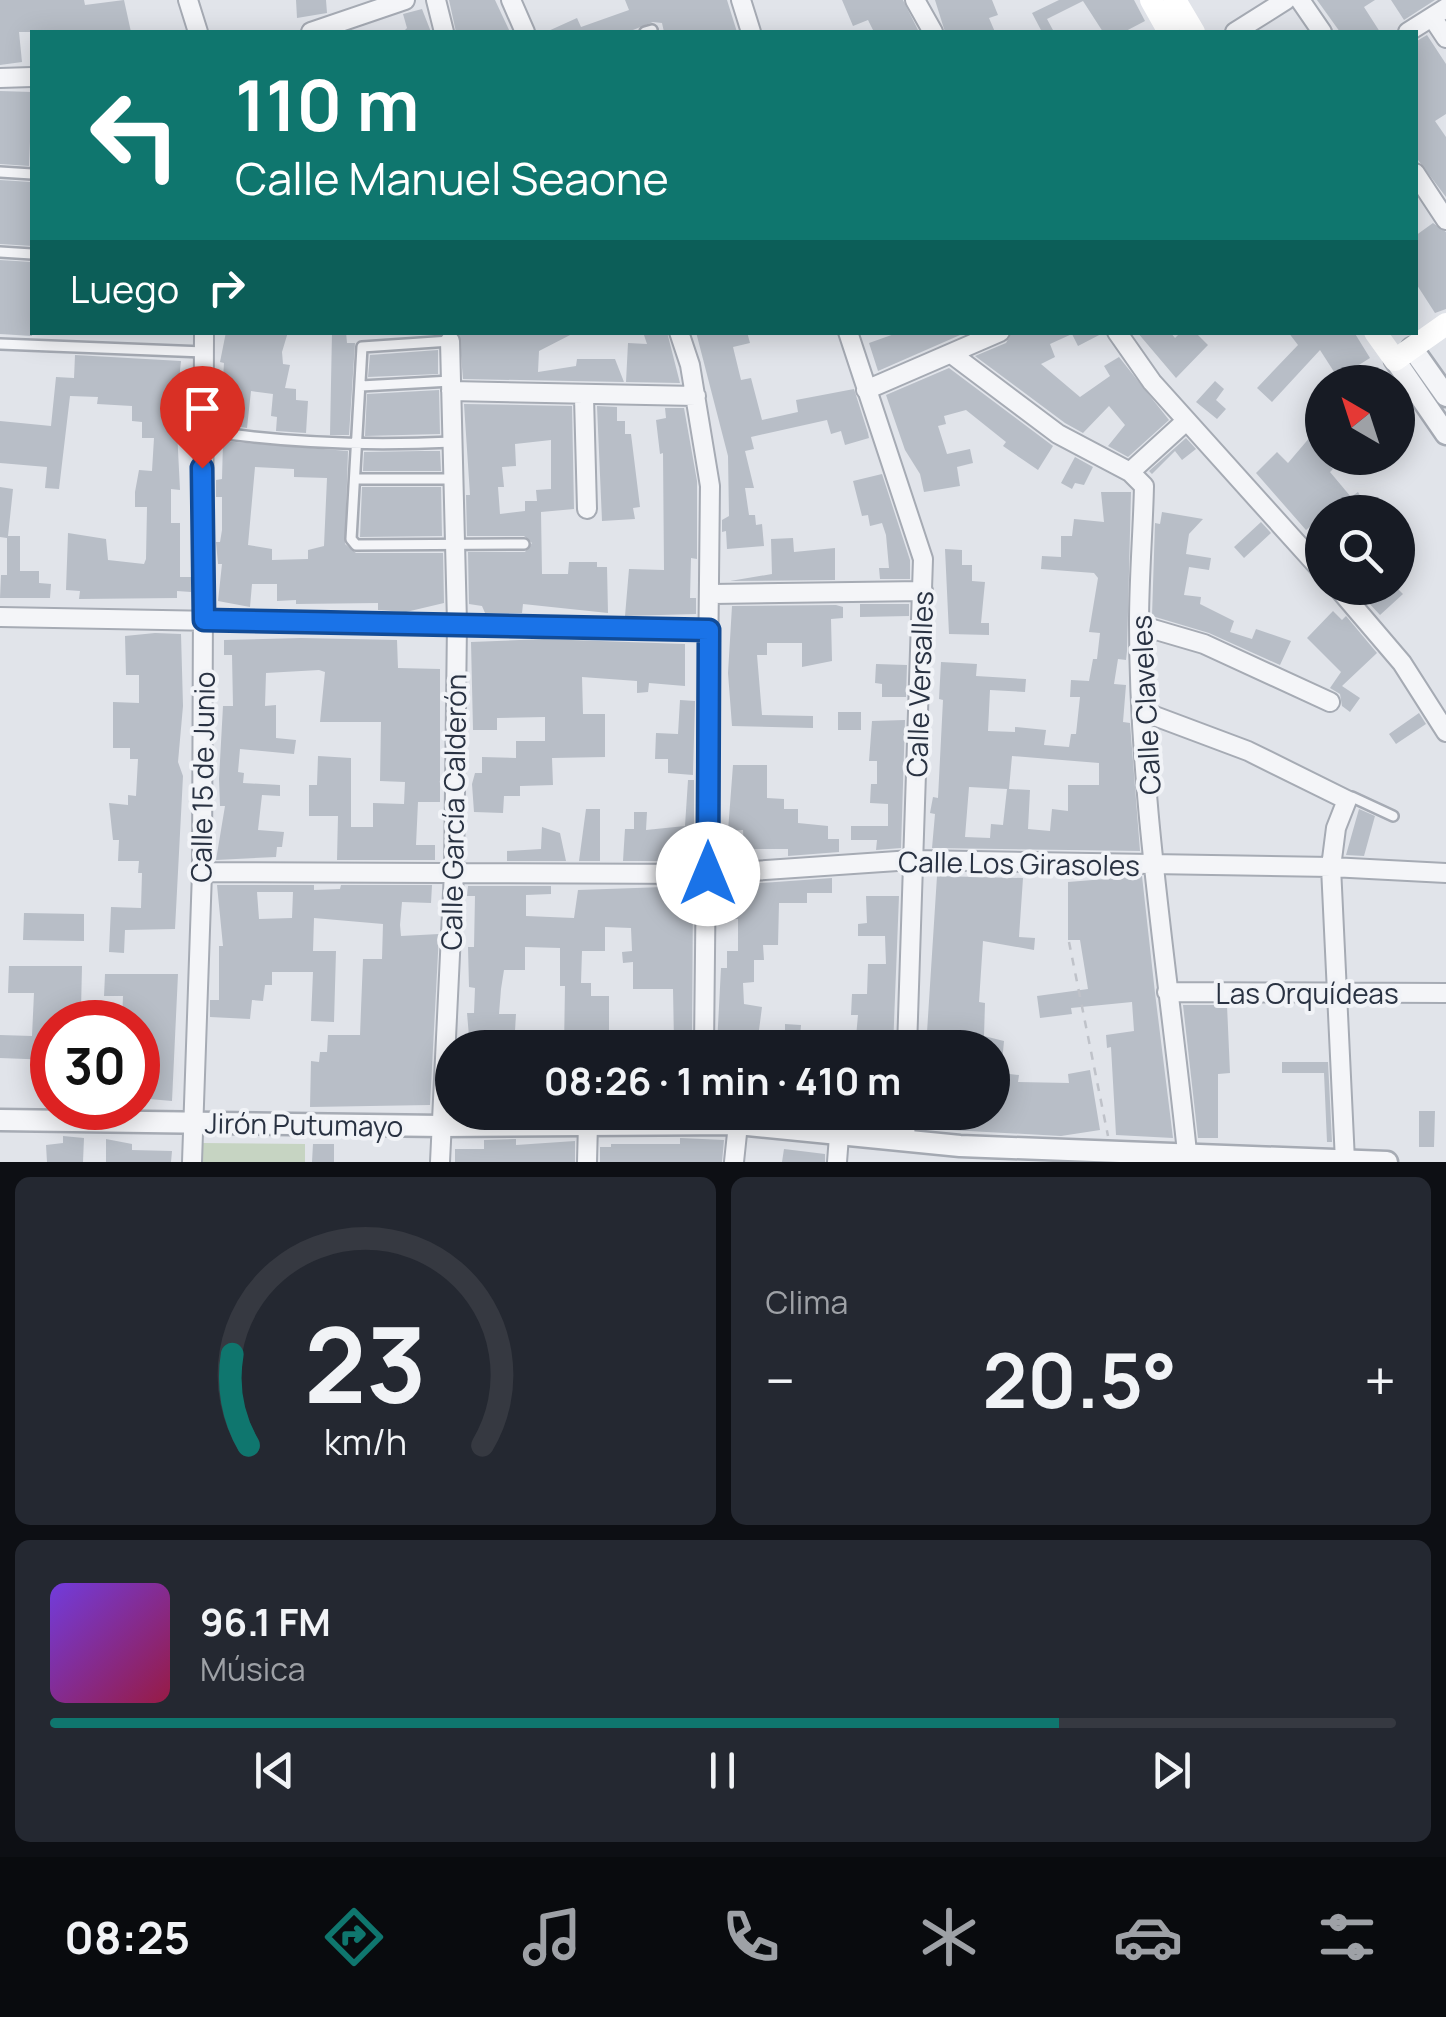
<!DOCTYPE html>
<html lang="es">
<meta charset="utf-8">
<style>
body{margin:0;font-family:Manrope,sans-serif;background:#242831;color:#f1f3f6;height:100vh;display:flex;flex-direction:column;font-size:38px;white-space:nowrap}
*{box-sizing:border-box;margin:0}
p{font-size:32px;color:#9ea1a6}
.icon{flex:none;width:55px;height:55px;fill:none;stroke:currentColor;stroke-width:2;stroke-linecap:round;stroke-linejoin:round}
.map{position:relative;height:1162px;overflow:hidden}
.side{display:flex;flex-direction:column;gap:15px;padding:15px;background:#0d0f14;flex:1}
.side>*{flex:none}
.top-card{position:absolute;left:30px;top:30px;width:1388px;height:305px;border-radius:0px;box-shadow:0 5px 25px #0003;background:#0f766e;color:#fff;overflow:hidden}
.needle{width:65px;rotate:321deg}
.controls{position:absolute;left:1305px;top:365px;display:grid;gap:20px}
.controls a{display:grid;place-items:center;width:110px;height:110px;border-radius:50%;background:#171b24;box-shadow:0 5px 25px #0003;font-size:50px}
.speed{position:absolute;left:30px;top:1000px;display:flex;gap:20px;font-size:50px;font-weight:700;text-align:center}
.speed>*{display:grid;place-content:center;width:130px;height:130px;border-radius:50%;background:#171b24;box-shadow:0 5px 25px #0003;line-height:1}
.speed .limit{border:15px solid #d22;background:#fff;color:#111}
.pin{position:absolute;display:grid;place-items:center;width:85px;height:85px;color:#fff;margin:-102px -42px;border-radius:50% 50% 50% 0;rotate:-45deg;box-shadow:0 0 10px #0007}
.pin .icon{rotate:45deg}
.me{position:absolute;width:110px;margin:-55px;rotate:0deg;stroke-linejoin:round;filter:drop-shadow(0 0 8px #0008)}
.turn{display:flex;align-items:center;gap:35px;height:210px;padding:0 40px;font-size:45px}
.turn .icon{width:130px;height:130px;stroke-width:2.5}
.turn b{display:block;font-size:70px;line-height:85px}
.then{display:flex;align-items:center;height:95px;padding:0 40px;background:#0003;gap:20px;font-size:38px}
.big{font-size:75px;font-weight:700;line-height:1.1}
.side .card{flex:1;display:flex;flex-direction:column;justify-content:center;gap:15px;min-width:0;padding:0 35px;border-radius:15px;background:#242831}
.side .dial{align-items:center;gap:0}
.dial svg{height:260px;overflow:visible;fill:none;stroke:#363941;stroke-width:7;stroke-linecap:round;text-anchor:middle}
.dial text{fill:#f1f3f6;stroke:none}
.song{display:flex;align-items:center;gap:30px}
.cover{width:120px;height:120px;border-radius:15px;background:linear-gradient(135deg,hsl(260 70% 55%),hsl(340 70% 35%))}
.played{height:10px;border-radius:5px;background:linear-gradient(90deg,#0f766e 75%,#363941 75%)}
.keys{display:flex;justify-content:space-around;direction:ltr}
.heat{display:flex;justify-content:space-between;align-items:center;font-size:55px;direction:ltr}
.side .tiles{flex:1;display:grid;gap:15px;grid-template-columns:1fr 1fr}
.card:last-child{grid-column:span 2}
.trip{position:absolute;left:435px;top:1030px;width:575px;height:100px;border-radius:50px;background:#171b24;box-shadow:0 5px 25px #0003;font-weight:700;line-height:100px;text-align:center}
.tabs{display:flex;height:160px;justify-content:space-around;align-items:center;background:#090b0e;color:#9ea1a6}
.tabs .icon{width:70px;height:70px}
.tabs .active{color:#0f766e}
.tabs b{font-size:45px;color:#f1f3f6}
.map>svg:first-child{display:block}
.green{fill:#c6d4c2}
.building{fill:#b8bec7;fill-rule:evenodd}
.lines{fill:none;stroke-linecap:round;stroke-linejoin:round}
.service-casing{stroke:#a6abb4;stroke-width:14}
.minor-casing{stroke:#a6abb4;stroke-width:22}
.tertiary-casing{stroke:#a6abb4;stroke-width:25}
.path{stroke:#bfc2c9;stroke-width:2.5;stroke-dasharray:8 8;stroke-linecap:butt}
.service{stroke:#f4f5f8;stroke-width:9}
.minor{stroke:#f4f5f8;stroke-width:18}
.tertiary{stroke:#f4f5f8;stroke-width:20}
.secondary{stroke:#fff;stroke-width:22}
.route-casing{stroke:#114b97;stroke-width:25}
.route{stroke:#1a73e8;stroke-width:18}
.labels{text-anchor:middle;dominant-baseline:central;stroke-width:8;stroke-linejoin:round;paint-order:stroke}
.street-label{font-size:28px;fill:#293242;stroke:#f1f3f7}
</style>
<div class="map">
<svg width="1446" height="1162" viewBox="0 0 1446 1162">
<rect width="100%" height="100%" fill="#e1e4ea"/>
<!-- green -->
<path class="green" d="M202 1143 305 1144V1162H202Z"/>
<!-- building -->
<path class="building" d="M0 0H84L85 5 124 0 131 32H19L22 62 0 65Z
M296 0H326L327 13 297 18Z
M449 0H495L510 32H456Z
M625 0H727L737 32H664L662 23 653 22 628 32H546L577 18 581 27 629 10Z
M842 0H903L919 32H874L868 20 853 26Z
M935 0H992L998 15 989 18 995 32H945Z
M1059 0H1134L1145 21 1124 32H1103L1083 1 1047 19 1054 32H1042L1032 13Z
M1317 0H1375L1364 7 1380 32H1340Z
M1391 0H1435L1404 20Z
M422 9 431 32H403L407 28 403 14Z
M1427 35 1446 64V114L1435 121 1446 137V197L1415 156V42Z
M0 91 32 92 29 166 0 164Z
M0 180 31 182 32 246 0 244Z
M1433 223 1446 232V309L1435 313 1415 282V236Z
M0 260 32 262V336L0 334Z
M226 332H288L282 352 283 364 290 365 285 388 296 389V400L308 401 306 433 276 431 277 417 271 416 273 394 251 391 247 428 220 424 224 363 220 362Z
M332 332H346L347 343H355L349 435H330Z
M459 332H576L539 351 538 372 576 366 577 359H615L624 382 463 379Z
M643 332H667L680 383 626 382 628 343 647 344Z
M696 332H747L750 343 733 347 741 380 751 378 762 420 798 412 796 400 854 389 868 433 869 438 845 445 841 431 831 434 827 420 751 437 754 449 745 451 754 488H745L749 515H755L756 525 762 524 764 546 727 549 726 531 722 532V520L729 516 728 456Z
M900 332H967L878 371 869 343Z
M1012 332H1105L1078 346 1072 334 1050 344 1055 357 1041 364 1080 397 1110 376 1104 366 1119 357 1169 420 1128 457 1108 446 1125 425 1109 406 1083 433 1065 423 975 356 1006 343Z
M1137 332H1170L1175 338 1181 332H1195L1208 345 1176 378Z
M1288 332H1354L1370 358 1338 378 1320 350 1272 402 1257 388 1298 345Z
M438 350V374L368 377 370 355Z
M75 355 181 361 176 410 180 490 171 489V523H180V577H191V592L177 591V598L79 599 80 591 66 590 68 533 106 539 108 560 144 564 146 559 147 507H135V492L139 470 152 471 154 438H142V422L132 421V406L97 404 98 397 70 396 59 489 45 488 47 467 0 463V421L51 426 56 377 74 378Z
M949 368 1053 446 1038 470 1003 446 1006 442 966 410 944 416 946 424 938 426 947 454 970 449 973 463 957 467 960 486 924 492 920 474 905 450 886 395Z
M1215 381 1224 389 1216 400 1226 409 1217 419 1196 402Z
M439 390 440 434 365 436 367 394Z
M464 404 572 406 574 509 541 512 542 574H568L569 562H597V567H607L608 613 523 604 522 613H485L482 606 469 604 468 552H525L532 543 524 536H467L466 495H470ZM551 440V489L536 490 537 501H525V511L500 514 498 487H504L502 467 516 466 515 444Z
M597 406 617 407V421H625V434H631L640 507 633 508 635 519 602 521Z
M665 408H684L697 481V559L691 558 690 598H696V614L625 616 629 569 664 570 663 453 660 454 656 420 666 418Z
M1311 436 1322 446 1316 453 1333 469 1330 472 1351 497 1358 492 1369 512H1322V541L1311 526 1306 530 1256 473 1277 452 1288 463Z
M1186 438 1196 449 1182 460 1175 451 1152 474 1149 471Z
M223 441 348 451 345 544 356 553H443L444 603 406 612 378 610V603L296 604V600L277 601V584H252L250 607 218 601 222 564H218L216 542H220L222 530V497H216V480L222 479ZM255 467 294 469V477L327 478 324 546 308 550V559L272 560V549L248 545Z
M421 451H440L441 471H363L364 452Z
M1075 457 1093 467 1084 485 1075 483 1072 489 1061 483Z
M882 474 910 560V579H880L879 568H889L886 535 882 523 870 526 868 515 862 516 853 481Z
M0 487 13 489 8 536H20V571H39V583L51 584 50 598H0L1 575H7V538L0 537Z
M362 487H441L442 536 360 537Z
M1101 492H1131L1127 651 1126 660 1118 659 1114 684 1126 685 1123 722 1130 723 1140 851 932 848 935 814 930 813 933 797 938 798 943 700 939 699 941 662 977 664 976 676 1026 679 1025 692 990 690 988 731 1015 732V727L1046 730 1044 745 1069 747 1071 734H1076L1080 697H1070L1071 680 1089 681 1093 659H1097L1100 633 1089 632 1098 578 1094 573 1041 569 1042 556 1061 557V536H1072L1074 519 1104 522ZM1012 756 1099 763V785H1068V811L1052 809 1050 831 1028 829 1030 790 1009 789ZM969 787 1007 789 1003 825 991 824 990 838 965 837Z
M1162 512 1203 519 1189 534 1186 554 1211 558 1209 570 1189 567 1184 595 1201 597 1200 604 1234 621 1230 632 1252 639 1256 629 1291 641 1280 665 1209 633 1152 616 1155 523 1160 524Z
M1261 522 1271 533 1244 558 1234 547Z
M793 538 794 552 835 548V580L730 581 772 574 771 539Z
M945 549 962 550V565H972V581L985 582 981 623H989V635L949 634Z
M1355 588H1397L1403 594 1380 615Z
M860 604H909V616L860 617Z
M836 605 843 607V618L831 619 832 661 802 667V643H767V655H757L762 715 813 716V728L732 726 728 673 732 606Z
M1333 611 1342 620 1346 616 1377 653 1342 686 1360 698 1350 712 1342 706 1340 694 1330 688 1341 672 1307 638Z
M155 633 181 634 183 706 178 762 183 776 175 929 125 930 124 953 109 952 111 907 141 908 142 873H138L139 861H118L119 840H113L109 803 128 805V795L136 796 138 759H130V748H113V702L139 703V675H126L125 636Z
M301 638 397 640 398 668 440 669V802H418L416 845H435V860H337L338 816H309V785H317L318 756 351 758V827H373V803L404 804 405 782 380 781 381 722H320L325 672 319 670 266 673 265 706 276 705V738L296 740 294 754 240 749 238 772 244 773 243 783 280 785V796L262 795 258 830 284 832 282 847H277L276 857 216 860 225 806H220L219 779 223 706H233L232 655H224V640Z
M543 639 685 644V686L649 683 648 692 637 693V681L582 677 583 714H605V757L552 758 553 785 520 786V796H504L503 813 474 812 472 784 475 773H482V757L516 758V741H545V717L497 718V730H473L471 642Z
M876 664 907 665 906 697H882V684L875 683Z
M680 700 695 701 693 775 668 773V759H655L656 733 678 734Z
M838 712H861V730H838Z
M1419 713 1426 724 1396 744 1389 734Z
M905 720 901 848 876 850 877 840H851V826H888V804L870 803 871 784H877V761H869L872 721Z
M733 765H767V798L784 799V809H798V823L828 826V839H839V852L788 856V849H744L743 830 728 831Z
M688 780H694V861H623L625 829H634V812H647L646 830 685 826Z
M586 809H600V861H579Z
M1359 809 1375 816 1364 856 1346 855Z
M542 827 560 833 566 861H507V851L541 849Z
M937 876 1023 878 1019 937 1035 938 1034 950 983 941 979 1002 985 1003 984 1036 1004 1041 1001 1073 1019 1075 1018 1082 1069 1083 1068 1074 1090 1070 1100 1130 1061 1136 951 1130 952 1112H992V1048H926Z
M1142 876 1155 993 1173 1138 1116 1135 1111 1047 1107 1048 1106 1035 1134 1031 1132 1002 1071 1008 1072 1014 1040 1018 1037 996 1088 989 1080 940H1068V882Z
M832 878V893H807V903H779L778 945H763L764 960H754V982L743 983 744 1004 762 1007 759 1030 785 1032V1024L801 1025 799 1048 717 1045 721 968H727V951H738V919H724V896H718V886Z
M217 885H314V890L340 889 341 885H432L431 903 402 902 400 925 401 936 439 934 430 1105 310 1107 311 1061 319 1062 320 1052H327L328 1035H360L363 959H382L383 924 314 918 313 951H336L334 1022 311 1021 313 972H272V985H265L263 1001 252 1000 250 1019 210 1017V1000H219V946H223ZM257 892H293L292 918 259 919Z
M468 886H551V894L526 895V916L574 918 578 890 693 886 692 1043 674 1042 673 989H633V962L623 963 622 952 632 951 631 928 605 927V951H582L581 983H591V996H609V1048H564L565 986H560V948L525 947V970H504L501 989 499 1014H516L514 1048H470L467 1013H474L475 988 469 987 468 947H474L475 896H467Z
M866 896H899L893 1048H855L858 1015H851L852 994H867L868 964H886L885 936H858V924L867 923Z
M24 913 84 914V941L23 940Z
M9 966H82L81 1010 88 1011V1022H52V1060L0 1058V1035L32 1036 34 993H8Z
M105 974H178L172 1101 138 1098V1079H146L147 1037H138L136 1020H122L123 996H104Z
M1183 1005H1227L1230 1073 1218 1074V1138H1198Z
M1282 1062H1328L1332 1142H1327L1324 1073H1282Z
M1419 1111H1435L1434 1147H1419Z
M63 1136 84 1138 83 1162H47L46 1145 63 1143Z
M680 1138 724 1140 722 1162H600V1147H611V1144H680Z
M106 1139 132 1144V1150L172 1151 171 1162H106Z
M516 1139V1145L575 1141V1162H455V1149H484V1140Z
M313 1144H334V1162H312Z
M784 1149 825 1154V1162H782Z"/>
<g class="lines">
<!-- service casing -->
<g class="service-casing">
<path id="service" d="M645 32 652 30
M0 172 32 174
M0 252 32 254
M450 341 362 347 351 539 356 545 524 544
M0 344 204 352
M361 386 451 381
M202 430C287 444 367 446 453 442
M358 479H453
M1347 800 1352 797 1393 816"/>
</g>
<!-- minor casing -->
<g class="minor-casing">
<path id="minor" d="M188 0 198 32
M436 0 444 32
M511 0 525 32
M741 0 751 32
M915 0 933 32
M1300 0 1322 32
M1432 17 1446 38
M311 32 405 0
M1235 32 1286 0
M1408 32 1446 8
M0 78 32 77
M1415 173 1446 220
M679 332 690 365 710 486 704 1048
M848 332 923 559 907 1048
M1117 332 1152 382 1322 571
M953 355 1058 434 1130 472 1144 486C1143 531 1139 577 1139 623 1139 803 1170 983 1188 1162
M866 390 1000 332
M451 391 696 396
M584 397 587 509
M1130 472 1186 421
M1338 588 1402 663 1446 732
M712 594 923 591
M0 617 709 630
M1139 625 1204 644 1330 702
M1144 712 1248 751 1347 800 1336 828 1331 867 1345 1161
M202 872 708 874 912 860 1331 867 1446 873
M1167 992 1446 993
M905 1141 906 1112
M192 1162 202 872 204 332
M440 1162 454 872 457 623 450 341
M587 1162 588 1123
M734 1162 738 1124
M837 1162 839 1136"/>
</g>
<!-- tertiary casing -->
<g class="tertiary-casing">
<path id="tertiary" d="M1412 348 1446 396
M1395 360 1446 434
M0 1120 442 1126 738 1124 960 1146 1387 1162"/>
</g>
<!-- path -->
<path class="path" d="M1069 942 1108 1136"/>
<!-- service -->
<use href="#service" class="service"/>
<!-- minor -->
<use href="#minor" class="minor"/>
<!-- tertiary -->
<use href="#tertiary" class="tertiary"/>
<!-- secondary -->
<path class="secondary" d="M1151 0 1169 32
M1175 0 1194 32
M1375 332 1395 360 1446 324"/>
</g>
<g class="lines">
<!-- route casing -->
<g class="route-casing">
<path id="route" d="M202 468 204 620 709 630 708 874"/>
</g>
<!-- route -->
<use href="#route" class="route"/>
</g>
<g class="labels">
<!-- street labels -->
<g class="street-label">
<text transform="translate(919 684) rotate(-88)">Calle Versalles</text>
<text transform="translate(1145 705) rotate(-93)">Calle Claveles</text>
<text transform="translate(202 777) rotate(-89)">Calle 15 de Junio</text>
<text transform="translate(453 812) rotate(-89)">Calle García Calderón</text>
<text transform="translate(1019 863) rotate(1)">Calle Los Girasoles</text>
<text x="1307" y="993">Las Orquídeas</text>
<text transform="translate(304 1124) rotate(1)">Jirón Putumayo</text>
</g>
</g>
</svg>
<div class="controls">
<a><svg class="needle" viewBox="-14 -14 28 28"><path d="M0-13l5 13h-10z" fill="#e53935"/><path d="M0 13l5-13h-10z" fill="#9ea1a6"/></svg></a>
<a><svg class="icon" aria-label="search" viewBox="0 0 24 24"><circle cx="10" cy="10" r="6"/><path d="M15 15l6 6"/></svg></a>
</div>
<div class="speed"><div class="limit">30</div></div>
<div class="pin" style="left:202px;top:468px;background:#d93025"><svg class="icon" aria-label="arrive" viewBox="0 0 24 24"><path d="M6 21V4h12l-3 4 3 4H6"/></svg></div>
<svg class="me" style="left:708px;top:874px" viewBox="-20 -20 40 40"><circle r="19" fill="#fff"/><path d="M0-13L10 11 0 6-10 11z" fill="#1a73e8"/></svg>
<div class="trip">08:26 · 1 min · 410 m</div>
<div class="top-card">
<div class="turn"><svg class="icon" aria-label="left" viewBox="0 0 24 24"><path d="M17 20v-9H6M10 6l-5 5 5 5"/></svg><div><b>110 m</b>Calle Manuel Seaone</div></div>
<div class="then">Luego<svg class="icon" aria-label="right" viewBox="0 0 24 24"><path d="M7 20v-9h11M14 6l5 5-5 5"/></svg></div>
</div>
</div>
<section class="side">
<div class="tiles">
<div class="card dial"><svg viewBox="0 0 100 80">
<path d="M14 69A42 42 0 1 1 86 69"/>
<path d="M14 69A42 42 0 0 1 9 41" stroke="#0f766e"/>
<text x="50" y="56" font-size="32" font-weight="700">23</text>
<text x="50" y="72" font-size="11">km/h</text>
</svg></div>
<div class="card"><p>Clima</p>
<div class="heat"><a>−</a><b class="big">20.5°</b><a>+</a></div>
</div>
<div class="card">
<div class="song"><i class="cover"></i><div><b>96.1 FM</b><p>Música</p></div></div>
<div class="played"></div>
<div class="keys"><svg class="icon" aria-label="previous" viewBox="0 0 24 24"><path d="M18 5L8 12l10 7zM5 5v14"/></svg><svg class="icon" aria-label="pause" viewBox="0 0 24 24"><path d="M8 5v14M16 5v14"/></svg><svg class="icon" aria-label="next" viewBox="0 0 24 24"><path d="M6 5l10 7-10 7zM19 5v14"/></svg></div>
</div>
</div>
</section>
<nav class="tabs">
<b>08:25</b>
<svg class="icon active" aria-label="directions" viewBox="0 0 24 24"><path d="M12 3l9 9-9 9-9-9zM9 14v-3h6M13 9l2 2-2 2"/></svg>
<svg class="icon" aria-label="music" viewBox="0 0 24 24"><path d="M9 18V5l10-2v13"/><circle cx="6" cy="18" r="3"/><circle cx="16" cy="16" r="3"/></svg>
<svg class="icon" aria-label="phone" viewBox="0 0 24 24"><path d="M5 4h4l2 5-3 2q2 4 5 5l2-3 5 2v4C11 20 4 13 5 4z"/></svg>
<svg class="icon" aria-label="climate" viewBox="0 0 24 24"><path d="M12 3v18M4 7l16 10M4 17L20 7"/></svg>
<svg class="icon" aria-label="car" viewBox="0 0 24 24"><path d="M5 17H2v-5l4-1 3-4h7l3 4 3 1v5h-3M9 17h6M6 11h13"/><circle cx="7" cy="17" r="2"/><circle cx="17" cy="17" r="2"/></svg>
<svg class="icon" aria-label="filters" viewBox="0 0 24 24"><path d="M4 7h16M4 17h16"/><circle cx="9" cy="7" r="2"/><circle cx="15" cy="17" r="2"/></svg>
</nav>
